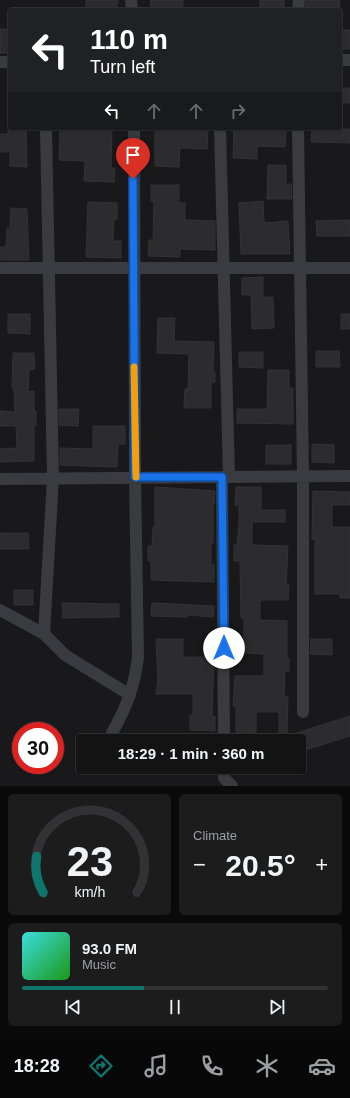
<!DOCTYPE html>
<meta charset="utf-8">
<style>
body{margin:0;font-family:Arial,sans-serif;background:#1c1c1d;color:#f1f3f6;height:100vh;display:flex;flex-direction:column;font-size:15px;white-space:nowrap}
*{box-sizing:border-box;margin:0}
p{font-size:13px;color:#9d9ea0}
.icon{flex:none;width:22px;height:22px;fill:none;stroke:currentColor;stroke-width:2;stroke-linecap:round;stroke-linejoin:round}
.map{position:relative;height:786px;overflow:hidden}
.drawer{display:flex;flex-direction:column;gap:8px;padding:8px;background:#0a0a0b;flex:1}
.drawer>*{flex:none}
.banner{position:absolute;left:8px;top:8px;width:334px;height:122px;border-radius:4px;box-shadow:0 1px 3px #0004,0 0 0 1px #323234;background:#202124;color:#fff;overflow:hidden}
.speed{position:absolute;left:12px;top:722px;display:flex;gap:8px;font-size:20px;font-weight:700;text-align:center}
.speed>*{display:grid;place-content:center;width:52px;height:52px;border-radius:50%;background:#131314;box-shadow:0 1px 3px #0004,0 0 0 1px #323234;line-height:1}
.speed .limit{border:6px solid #d22;background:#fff;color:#111}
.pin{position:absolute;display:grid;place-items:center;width:34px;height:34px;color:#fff;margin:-41px -17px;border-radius:50% 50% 50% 0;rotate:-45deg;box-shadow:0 0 4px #0007}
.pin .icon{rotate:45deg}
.me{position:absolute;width:44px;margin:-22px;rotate:0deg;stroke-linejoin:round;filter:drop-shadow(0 0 3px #0008)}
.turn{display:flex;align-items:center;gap:14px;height:84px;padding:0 16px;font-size:18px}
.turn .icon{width:52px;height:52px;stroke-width:2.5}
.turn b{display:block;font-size:28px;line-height:34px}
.lanes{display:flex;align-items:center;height:38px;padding:0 16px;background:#0003;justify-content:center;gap:20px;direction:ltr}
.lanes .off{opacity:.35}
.big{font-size:30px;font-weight:800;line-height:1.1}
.drawer .card{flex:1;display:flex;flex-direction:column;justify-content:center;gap:6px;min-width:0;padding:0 14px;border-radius:6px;background:#1c1c1d}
.drawer .dial{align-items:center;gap:0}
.dial svg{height:104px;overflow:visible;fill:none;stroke:#323234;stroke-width:7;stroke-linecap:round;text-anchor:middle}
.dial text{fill:#f1f3f6;stroke:none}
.song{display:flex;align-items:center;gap:12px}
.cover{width:48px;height:48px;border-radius:6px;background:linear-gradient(135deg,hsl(180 70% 55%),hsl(120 70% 35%))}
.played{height:4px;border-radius:2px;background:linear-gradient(90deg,#0f766e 40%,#323234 40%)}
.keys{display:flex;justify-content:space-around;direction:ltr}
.heat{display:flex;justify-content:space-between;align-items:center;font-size:22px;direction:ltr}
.drawer .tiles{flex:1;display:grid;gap:8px;grid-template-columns:1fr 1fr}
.card:last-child{grid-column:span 2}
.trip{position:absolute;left:76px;top:734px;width:230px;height:40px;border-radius:4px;background:#131314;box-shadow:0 1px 3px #0004,0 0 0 1px #323234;font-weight:800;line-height:40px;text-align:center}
.tabs{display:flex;height:64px;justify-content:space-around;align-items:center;background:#080808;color:#9d9ea0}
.tabs .icon{width:28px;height:28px}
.tabs .current{color:#0f766e}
.tabs b{font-size:18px;color:#f1f3f6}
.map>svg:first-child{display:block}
.building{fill:#2c2c2f;stroke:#333337}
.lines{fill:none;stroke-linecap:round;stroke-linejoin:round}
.minor{stroke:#3a3b40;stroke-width:12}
.route-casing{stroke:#114b97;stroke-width:10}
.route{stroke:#1a73e8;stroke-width:7}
.slow{stroke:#f59e0b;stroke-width:7}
</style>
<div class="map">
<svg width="350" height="786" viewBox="0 0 350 786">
<rect width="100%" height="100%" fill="#19191b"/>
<!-- building -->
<path class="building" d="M86 0H118L117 10H86Z
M151 0H183V10H150Z
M260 0H284V10H260Z
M306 0H340L339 10H306Z
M0 29H10V53H0Z
M340 30H350V49H340Z
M340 88H350V103H340Z
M8 128H26L27 167 10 166V152H0V134H8Z
M60 128H112L111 168H115L114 182 84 181 85 161 59 160Z
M155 128H208L207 149 180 148 179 167 155 166Z
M234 128H286L285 147 257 146V159L233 158Z
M312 128 350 129V143L311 142Z
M268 165H286V184H291L292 199H267Z
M151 185H179V203H185V220L215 221V250L180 249V257L148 256 149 240H153L154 201H151Z
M263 201 264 221 266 223 288 221 290 254H241L239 203Z
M88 202 117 203V219H114L113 241H121V258L86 257Z
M11 208 27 209 29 260H0V247H6L7 228H10Z
M350 220V236H317L316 221Z
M263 277V297H273L274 328 252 329 251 295H242V278Z
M8 314H30V334L8 333Z
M341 314H350V329H341Z
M158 318H175L174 341 214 342 213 372H215V382H211V408H184L185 389H188L189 354 157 353Z
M316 351H339L340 367H316Z
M239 352H263V368L239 367Z
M13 353H34L35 369 29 370 28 392 34 391V411H36V426L34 425V461L0 462V449L17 448 16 426H0V411L15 412 14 388H12Z
M268 370H289V388H293V424L237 423V409H267Z
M59 409H79L78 426 59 425Z
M93 426H125V444H118L117 467 60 465V448L93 449Z
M312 444 334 445V463L312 462Z
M266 445H291V464H266Z
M155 487 215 491 214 504H213V543H211V565H214V582L151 580V561H148V546H152L153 527H155Z
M236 487H261V510H285V522H252V545L288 546 286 585H289L288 600H260V620L287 621V659H289V671H285L284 697H288L287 736 350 716V736L299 752V741H276V739L281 737H279V712H256V737H236V706H233L235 676H264V654L244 653V618H241L240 561H234V545H237L239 525V505H235Z
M313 491 350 492V505H332V527H350V598H340V594H315V539H312Z
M0 533H28L29 549H0Z
M14 590H33V605H14Z
M62 603 119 604V617L63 618Z
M152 603 214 606 213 617 187 615V617L151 616Z
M156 639H183V657H214L212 716H215V731L190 730V715H193V694H156L158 681Z
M311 639H332V655L310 654Z"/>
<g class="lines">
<!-- minor -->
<path class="minor" d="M131 0 132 10
M298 10 299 0
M340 60H350
M0 62H10
M220 128 229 477
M298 128 303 476V712
M0 268H350
M222 477 224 741
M0 479 350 476
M0 610 44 634 65 655 130 695
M44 634 53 478 46 128
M112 733C127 706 134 688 138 657L135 477 134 128
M224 767V778L232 786"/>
</g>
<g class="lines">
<!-- route casing -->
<g class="route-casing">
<path id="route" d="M133 179 135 477H222L224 648"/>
</g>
<!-- route -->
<use href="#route" class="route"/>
<!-- slow -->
<path class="slow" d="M134 367 136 477"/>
</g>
</svg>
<div class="speed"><div class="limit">30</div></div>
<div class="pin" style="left:133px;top:179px;background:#d93025"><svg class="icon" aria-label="arrive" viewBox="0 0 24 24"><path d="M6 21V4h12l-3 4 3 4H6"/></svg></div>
<svg class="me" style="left:224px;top:648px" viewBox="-20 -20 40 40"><circle r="19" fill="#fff"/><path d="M0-13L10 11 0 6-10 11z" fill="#1a73e8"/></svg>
<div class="trip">18:29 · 1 min · 360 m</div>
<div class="banner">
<div class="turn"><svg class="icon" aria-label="left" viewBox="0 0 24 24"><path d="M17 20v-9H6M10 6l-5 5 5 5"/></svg><div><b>110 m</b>Turn left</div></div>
<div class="lanes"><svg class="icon" aria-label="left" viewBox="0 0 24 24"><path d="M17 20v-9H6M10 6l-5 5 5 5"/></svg><svg class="icon off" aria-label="ahead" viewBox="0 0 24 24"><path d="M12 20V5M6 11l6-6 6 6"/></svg><svg class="icon off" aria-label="ahead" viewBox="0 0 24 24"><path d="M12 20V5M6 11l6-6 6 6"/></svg><svg class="icon off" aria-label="right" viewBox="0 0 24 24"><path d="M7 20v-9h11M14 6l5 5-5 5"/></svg></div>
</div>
</div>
<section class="drawer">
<div class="tiles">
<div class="card dial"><svg viewBox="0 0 100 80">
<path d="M14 69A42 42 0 1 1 86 69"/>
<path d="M14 69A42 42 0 0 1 9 41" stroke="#0f766e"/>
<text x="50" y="56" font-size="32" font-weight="700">23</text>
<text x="50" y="72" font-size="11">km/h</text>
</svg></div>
<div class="card"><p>Climate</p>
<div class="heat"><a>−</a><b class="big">20.5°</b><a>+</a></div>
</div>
<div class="card">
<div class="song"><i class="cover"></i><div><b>93.0 FM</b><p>Music</p></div></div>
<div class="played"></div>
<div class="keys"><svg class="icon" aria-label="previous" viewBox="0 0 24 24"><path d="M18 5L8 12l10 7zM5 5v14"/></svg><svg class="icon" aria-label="pause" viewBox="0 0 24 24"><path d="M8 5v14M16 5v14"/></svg><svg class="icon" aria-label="next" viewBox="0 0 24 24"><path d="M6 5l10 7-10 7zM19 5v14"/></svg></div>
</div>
</div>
</section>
<nav class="tabs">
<b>18:28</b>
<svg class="icon current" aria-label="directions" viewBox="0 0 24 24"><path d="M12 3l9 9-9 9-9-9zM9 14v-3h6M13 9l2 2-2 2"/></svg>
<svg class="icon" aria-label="music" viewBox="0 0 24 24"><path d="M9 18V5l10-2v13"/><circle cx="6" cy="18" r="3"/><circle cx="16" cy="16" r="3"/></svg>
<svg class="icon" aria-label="phone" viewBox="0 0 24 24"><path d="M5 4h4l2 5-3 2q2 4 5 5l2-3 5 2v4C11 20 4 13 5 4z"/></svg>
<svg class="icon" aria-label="climate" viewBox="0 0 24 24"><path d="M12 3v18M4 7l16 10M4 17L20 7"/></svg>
<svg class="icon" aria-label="car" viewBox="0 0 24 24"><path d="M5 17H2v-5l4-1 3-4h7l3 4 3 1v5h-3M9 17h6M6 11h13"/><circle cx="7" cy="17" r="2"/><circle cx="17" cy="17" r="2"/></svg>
</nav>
